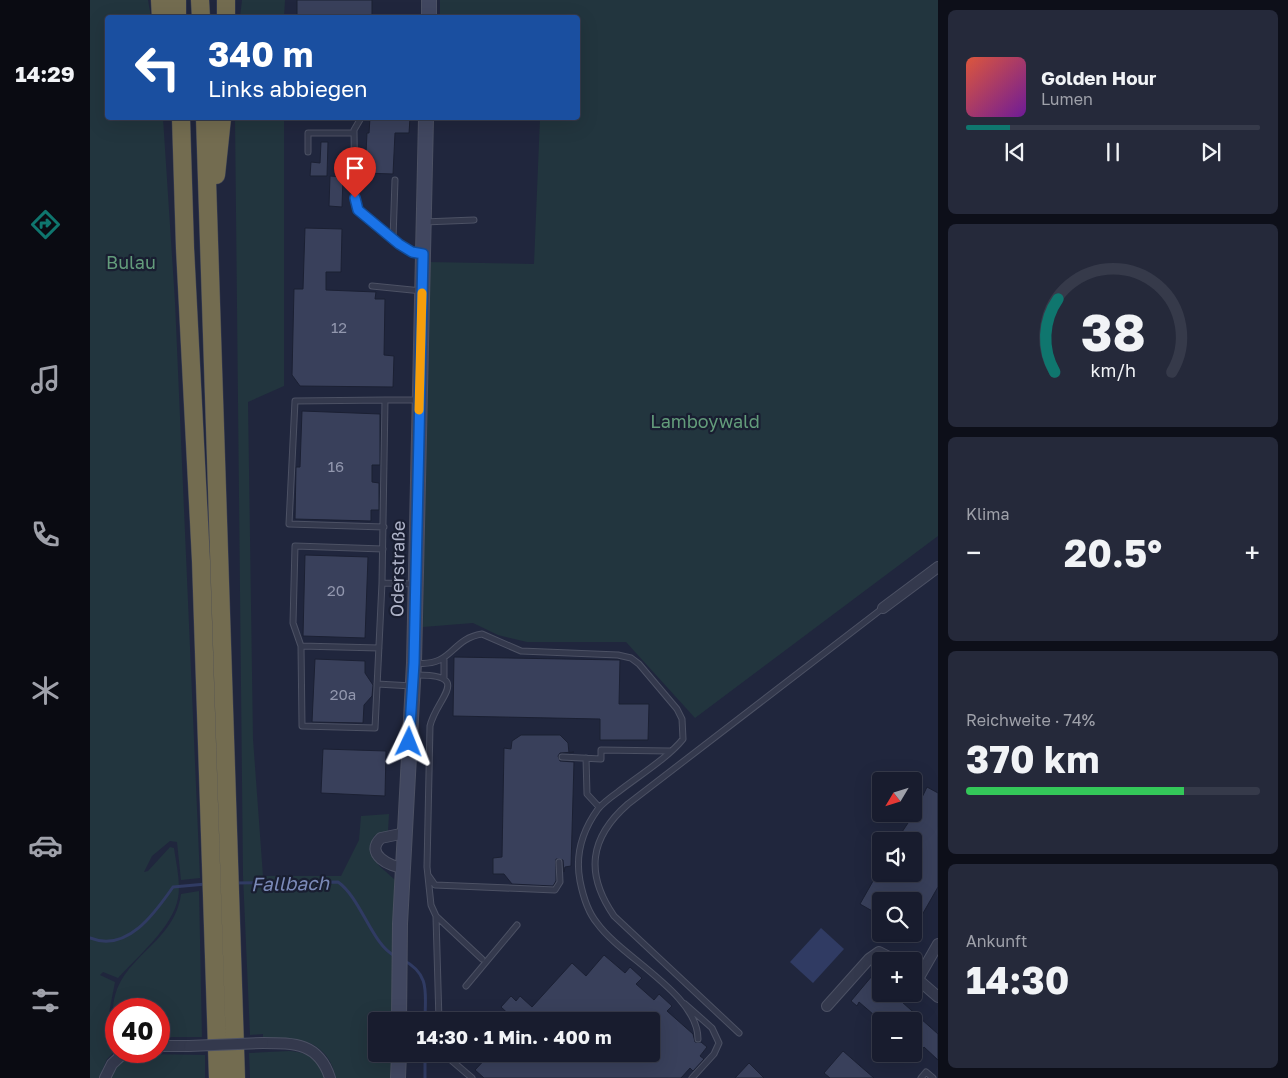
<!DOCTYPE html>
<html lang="de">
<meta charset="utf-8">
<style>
body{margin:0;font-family:"Golos Text",sans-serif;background:#25293a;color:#f1f3f6;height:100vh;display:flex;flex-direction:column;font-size:19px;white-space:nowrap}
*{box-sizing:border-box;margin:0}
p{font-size:16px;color:#9fa1aa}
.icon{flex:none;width:28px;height:28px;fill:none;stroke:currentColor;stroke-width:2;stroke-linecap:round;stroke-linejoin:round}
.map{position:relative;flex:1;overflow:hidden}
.drawer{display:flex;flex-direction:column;gap:10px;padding:10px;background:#0d0f19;width:350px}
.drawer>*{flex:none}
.banner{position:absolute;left:15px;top:15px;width:475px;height:105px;border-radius:5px;box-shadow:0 5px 20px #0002,0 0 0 1px #363a4a;background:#1a4fa0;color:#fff;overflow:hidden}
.needle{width:32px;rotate:232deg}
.tools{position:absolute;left:782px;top:772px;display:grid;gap:10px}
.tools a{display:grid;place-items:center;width:50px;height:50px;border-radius:5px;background:#181c2e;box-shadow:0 5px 20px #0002,0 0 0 1px #363a4a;font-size:25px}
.speed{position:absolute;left:15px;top:998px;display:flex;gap:10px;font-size:25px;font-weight:700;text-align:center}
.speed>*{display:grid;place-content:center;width:65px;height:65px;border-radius:50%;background:#181c2e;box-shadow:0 5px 20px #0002,0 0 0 1px #363a4a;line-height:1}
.speed .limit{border:8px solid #d22;background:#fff;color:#111}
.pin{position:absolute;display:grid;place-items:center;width:42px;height:42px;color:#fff;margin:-51px -21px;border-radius:50% 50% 50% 0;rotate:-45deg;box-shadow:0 0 5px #0007}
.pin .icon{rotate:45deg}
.me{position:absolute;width:55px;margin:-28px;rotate:2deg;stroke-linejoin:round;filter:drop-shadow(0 0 4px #0008)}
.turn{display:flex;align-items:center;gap:18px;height:105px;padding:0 20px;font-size:22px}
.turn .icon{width:65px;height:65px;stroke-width:2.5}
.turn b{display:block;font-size:35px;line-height:42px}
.big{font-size:38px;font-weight:700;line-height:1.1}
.drawer .card{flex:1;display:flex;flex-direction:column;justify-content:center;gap:8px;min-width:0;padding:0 18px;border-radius:8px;background:#25293a}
.drawer .dial{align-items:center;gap:0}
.dial svg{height:130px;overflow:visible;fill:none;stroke:#363a4a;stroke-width:7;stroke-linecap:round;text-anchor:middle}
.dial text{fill:#f1f3f6;stroke:none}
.song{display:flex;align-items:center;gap:15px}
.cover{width:60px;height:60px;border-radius:8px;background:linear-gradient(135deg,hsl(10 70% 55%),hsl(280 70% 35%))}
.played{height:5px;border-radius:2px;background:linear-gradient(90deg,#0f766e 15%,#363a4a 15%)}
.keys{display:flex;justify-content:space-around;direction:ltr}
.heat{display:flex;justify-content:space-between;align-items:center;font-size:28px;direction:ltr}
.charge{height:8px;border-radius:4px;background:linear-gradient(90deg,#34c759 74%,#363a4a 0)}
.trip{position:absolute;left:278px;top:1012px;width:292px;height:50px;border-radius:5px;background:#181c2e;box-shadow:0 5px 20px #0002,0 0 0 1px #363a4a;font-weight:700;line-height:50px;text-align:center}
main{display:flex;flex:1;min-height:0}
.tabs{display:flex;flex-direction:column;width:90px;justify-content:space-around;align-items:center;background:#0a0b12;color:#9fa1aa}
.tabs .icon{width:35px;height:35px}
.tabs .on{color:#0f766e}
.tabs b{font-size:22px;color:#f1f3f6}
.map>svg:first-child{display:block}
.green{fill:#22353e}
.water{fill:#303b63}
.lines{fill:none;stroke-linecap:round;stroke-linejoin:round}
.stream{stroke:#303b63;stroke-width:3}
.building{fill:#39405b;stroke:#1b2033}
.lane-casing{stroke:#4c5164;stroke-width:7}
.street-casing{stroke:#4c5164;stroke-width:12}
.secondary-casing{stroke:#4c5164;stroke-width:16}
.highway-casing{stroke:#3c4154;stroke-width:19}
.lane{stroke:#34394d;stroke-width:5}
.street{stroke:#34394d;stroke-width:10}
.secondary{stroke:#414760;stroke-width:14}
.highway{stroke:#736c50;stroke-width:18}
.street-bridge-casing{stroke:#4c5164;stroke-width:12;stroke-linecap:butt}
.street-bridge{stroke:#34394d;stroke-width:10}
.route-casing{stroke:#114b97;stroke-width:12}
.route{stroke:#1a73e8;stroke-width:9}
.slow{stroke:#f59e0b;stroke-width:9}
.labels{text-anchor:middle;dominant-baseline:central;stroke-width:4.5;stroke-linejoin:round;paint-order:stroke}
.number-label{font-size:15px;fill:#9297ae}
.park-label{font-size:18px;fill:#639c7b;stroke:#191e31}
.street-label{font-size:18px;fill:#afb4c9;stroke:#191e31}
.water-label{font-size:19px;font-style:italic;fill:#7b8ab8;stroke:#191e31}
</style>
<main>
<nav class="tabs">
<b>14:29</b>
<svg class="icon on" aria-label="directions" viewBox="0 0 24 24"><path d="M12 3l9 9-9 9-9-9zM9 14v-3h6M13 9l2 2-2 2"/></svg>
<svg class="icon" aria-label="music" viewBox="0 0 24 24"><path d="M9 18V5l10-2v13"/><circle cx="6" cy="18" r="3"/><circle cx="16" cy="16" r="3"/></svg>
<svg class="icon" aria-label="phone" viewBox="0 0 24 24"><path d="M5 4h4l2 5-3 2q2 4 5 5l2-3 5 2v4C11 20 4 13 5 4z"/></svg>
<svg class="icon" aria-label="climate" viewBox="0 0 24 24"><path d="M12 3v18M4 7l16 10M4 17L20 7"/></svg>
<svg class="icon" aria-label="car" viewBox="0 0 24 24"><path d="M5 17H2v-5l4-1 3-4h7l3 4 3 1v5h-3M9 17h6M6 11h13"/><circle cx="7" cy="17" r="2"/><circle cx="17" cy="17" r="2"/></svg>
<svg class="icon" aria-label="filters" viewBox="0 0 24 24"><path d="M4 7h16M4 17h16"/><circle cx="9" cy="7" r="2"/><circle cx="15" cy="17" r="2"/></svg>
</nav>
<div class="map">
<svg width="848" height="1078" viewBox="0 0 848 1078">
<rect width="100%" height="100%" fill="#20263d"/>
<!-- green -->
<path class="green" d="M0 0H58L61 17 18 18V118H73L85 302 110 878 91 880 87 842 80 841 62 856 54 872 58 871 80 847 84 848C86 863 91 883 88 898 83 927 47 957 28 978L13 972 10 975 25 982 18 1018 25 1051 17 1059 9 1078H0Z
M152 0H195L194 17H150Z
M350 0H848V536L605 718 536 642H437L408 635 383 623 333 627 338 262 444 264 450 118H488V18L350 17Z
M145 118H194V386L158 402 163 739 173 876H251L269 840 271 816 299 814 298 831 284 836C276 862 291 865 307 882L303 1021H286V1054H302V1078H246C237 1038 207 1037 173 1039V1034L160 1035 153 876Z
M109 891 112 1037H69V1009H26V1036C7 959 83 954 91 894Z
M199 1051C218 1052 228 1059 234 1078H160L159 1053Z
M55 1054 115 1055V1078H18C27 1062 36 1056 55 1054Z"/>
<!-- water -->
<path class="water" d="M731 928 754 949 723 983 700 962Z"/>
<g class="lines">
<!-- stream -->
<path class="stream" d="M144 883 248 882C271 898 282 945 305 956
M0 938C37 953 65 913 83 887L116 884
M313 960C341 974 335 994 335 1021
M335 1054V1078"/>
</g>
<!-- building -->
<path class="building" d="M207 0H282V18H207Z
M280 118H320L319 133H305L303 174 275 173 277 133H279Z
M231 142H238L237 176H220L221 162 230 163Z
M240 176 253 177 252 207 239 206Z
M215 228 252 229 251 272H236V290L286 292 285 299H295L294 355 304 356 303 387 210 386 202 375 204 289H213Z
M212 411 290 414V465H282V482L289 483V510H281V521L205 519 206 467H210Z
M215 555 278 557 275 638 213 636Z
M364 657 530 660 529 704H559L558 740H510V719L363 716Z
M225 659 275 661V673L283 685 282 696 274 705 273 723 222 722Z
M431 735H470L478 743 479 753 484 752 470 753 468 756 470 761 484 762 481 866 475 867 474 872 473 860 466 859V881L463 886 422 884 414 874H403V858L412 857 414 748 421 749 422 741Z
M233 749 296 751 295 796 231 793Z
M837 787 848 793V887L824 929V901H791V916L770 904 787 874H824V841H806L824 814Z
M514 955 535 973 540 967 552 978 546 984 564 1000 569 994 582 1006 577 1011 603 1034 605 1042H611L617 1047 610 1056 614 1059 603 1071 600 1068 591 1078H394L385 1070 400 1054H561V1021H426L411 1007 421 996 426 1001 430 996 442 1007 482 963 496 976Z
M782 976 791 984V994H803L848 1034V1060L834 1047 824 1059V1021H791L769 1002 767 1006 761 1001Z
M753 1051 769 1065 784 1078H740L734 1073Z
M659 1063 674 1078H645Z"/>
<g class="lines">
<!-- lane casing -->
<g class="lane-casing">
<path id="lane" d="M271 118 264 130 265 206 309 244 322 252 333 254
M218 152V133H264
M334 222 384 220
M303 239 305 180
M282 286 332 291
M294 527 199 524 205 401 295 400
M293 549 205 546 203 623 211 646 212 726 285 728 292 583 295 400H329
M292 583 324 584
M211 646 289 648
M354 660V679
M326 663C363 667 360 639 392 634L431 651 528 655 541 658 549 664 587 709 592 719 593 739C579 757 547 777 528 792 521 797 513 803 508 809 492 831 485 855 490 881 493 896 497 911 507 923 531 957 608 994 608 1039
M324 675C385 674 346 698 340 726L337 867 341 905 346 916 392 959
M287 684 322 686
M472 757 511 759V750L580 751
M496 758 497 794 509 807
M338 875 345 885 465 890 470 882 469 862
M346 917 349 1021
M376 986 427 925
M595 1004 622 1028 629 1043 624 1054 602 1078
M649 1033 524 916C495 874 499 838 538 804L793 608
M354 1054 382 1078
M831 1078 836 1072 843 1078"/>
</g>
<!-- street casing -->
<g class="street-casing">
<path id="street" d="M793 608 848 567
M314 868C300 867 274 854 291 838L315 833
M824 976 848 997
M828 979 848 944
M737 1006 779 959 789 952 807 961
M173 1043C205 1043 229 1043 240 1078
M69 1046H99
M15 1078 22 1064 36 1051"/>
</g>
<!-- secondary casing -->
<g class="secondary-casing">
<path id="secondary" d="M339 18V0
M309 1021 310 924 324 663 336 118
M308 1078 309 1054"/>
</g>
<!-- highway casing -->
<g class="highway-casing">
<path id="highway" d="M70 0 71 18
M87 0V18
M110 0 111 18
M136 0V18
M91 118 95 248 111 561 128 1078
M115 118 146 1078
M126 175 132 118"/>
</g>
<!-- lane -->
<use href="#lane" class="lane"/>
<!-- street -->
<use href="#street" class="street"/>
<!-- secondary -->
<use href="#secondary" class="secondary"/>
<!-- highway -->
<use href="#highway" class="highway"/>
<!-- street-bridge casing -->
<g class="street-bridge-casing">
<path id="street-bridge" d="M99 1046 173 1043"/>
</g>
<!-- street-bridge -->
<use href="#street-bridge" class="street-bridge"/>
</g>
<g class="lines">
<!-- route casing -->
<g class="route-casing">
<path id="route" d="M265 198 268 210 309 244 322 252 333 254 324 663 319 742"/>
</g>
<!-- route -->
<use href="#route" class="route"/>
<!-- slow -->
<path class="slow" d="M329 410 332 293"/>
</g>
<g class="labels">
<!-- number labels -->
<g class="number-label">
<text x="249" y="327">12</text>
<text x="246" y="466">16</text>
<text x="246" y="590">20</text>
<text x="253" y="694">20a</text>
</g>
<!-- park labels -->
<g class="park-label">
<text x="41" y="262">Bulau</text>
<text x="615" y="421">Lamboywald</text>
</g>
<!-- street labels -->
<g class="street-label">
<text transform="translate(307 569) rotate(-89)">Oderstraße</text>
</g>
<!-- water labels -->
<g class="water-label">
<text transform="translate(200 883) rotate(-1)">Fallbach</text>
</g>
</g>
</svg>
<div class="tools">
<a><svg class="needle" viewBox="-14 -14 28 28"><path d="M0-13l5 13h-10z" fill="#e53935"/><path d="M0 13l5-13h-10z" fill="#9fa1aa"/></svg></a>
<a><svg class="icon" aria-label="sound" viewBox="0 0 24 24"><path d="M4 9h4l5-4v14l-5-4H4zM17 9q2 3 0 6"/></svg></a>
<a><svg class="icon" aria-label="search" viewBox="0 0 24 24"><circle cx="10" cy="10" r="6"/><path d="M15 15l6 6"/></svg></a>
<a>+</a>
<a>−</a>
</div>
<div class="speed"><div class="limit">40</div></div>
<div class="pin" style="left:265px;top:198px;background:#d93025"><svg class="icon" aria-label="arrive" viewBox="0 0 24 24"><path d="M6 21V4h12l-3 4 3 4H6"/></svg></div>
<svg class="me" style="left:319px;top:742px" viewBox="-20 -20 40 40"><path d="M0-17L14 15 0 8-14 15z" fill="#1a73e8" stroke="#fff" stroke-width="4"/></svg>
<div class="trip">14:30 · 1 Min. · 400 m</div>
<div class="banner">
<div class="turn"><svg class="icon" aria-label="left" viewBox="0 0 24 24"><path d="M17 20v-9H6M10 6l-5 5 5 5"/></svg><div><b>340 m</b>Links abbiegen</div></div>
</div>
</div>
<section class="drawer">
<div class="card">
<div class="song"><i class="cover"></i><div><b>Golden Hour</b><p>Lumen</p></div></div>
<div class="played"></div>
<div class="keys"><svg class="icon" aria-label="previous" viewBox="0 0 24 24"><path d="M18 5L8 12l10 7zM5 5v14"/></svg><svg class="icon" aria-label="pause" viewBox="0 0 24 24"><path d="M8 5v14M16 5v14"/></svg><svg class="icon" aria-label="next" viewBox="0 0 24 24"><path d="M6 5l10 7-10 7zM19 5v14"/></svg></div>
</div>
<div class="card dial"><svg viewBox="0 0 100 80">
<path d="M14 69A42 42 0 1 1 86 69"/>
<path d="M14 69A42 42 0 0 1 16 24" stroke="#0f766e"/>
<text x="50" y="56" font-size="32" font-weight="700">38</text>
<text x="50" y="72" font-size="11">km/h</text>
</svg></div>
<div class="card"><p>Klima</p>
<div class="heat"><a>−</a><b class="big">20.5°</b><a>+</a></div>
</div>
<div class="card"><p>Reichweite · 74%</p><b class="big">370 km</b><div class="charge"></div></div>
<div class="card"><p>Ankunft</p><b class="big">14:30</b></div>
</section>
</main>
